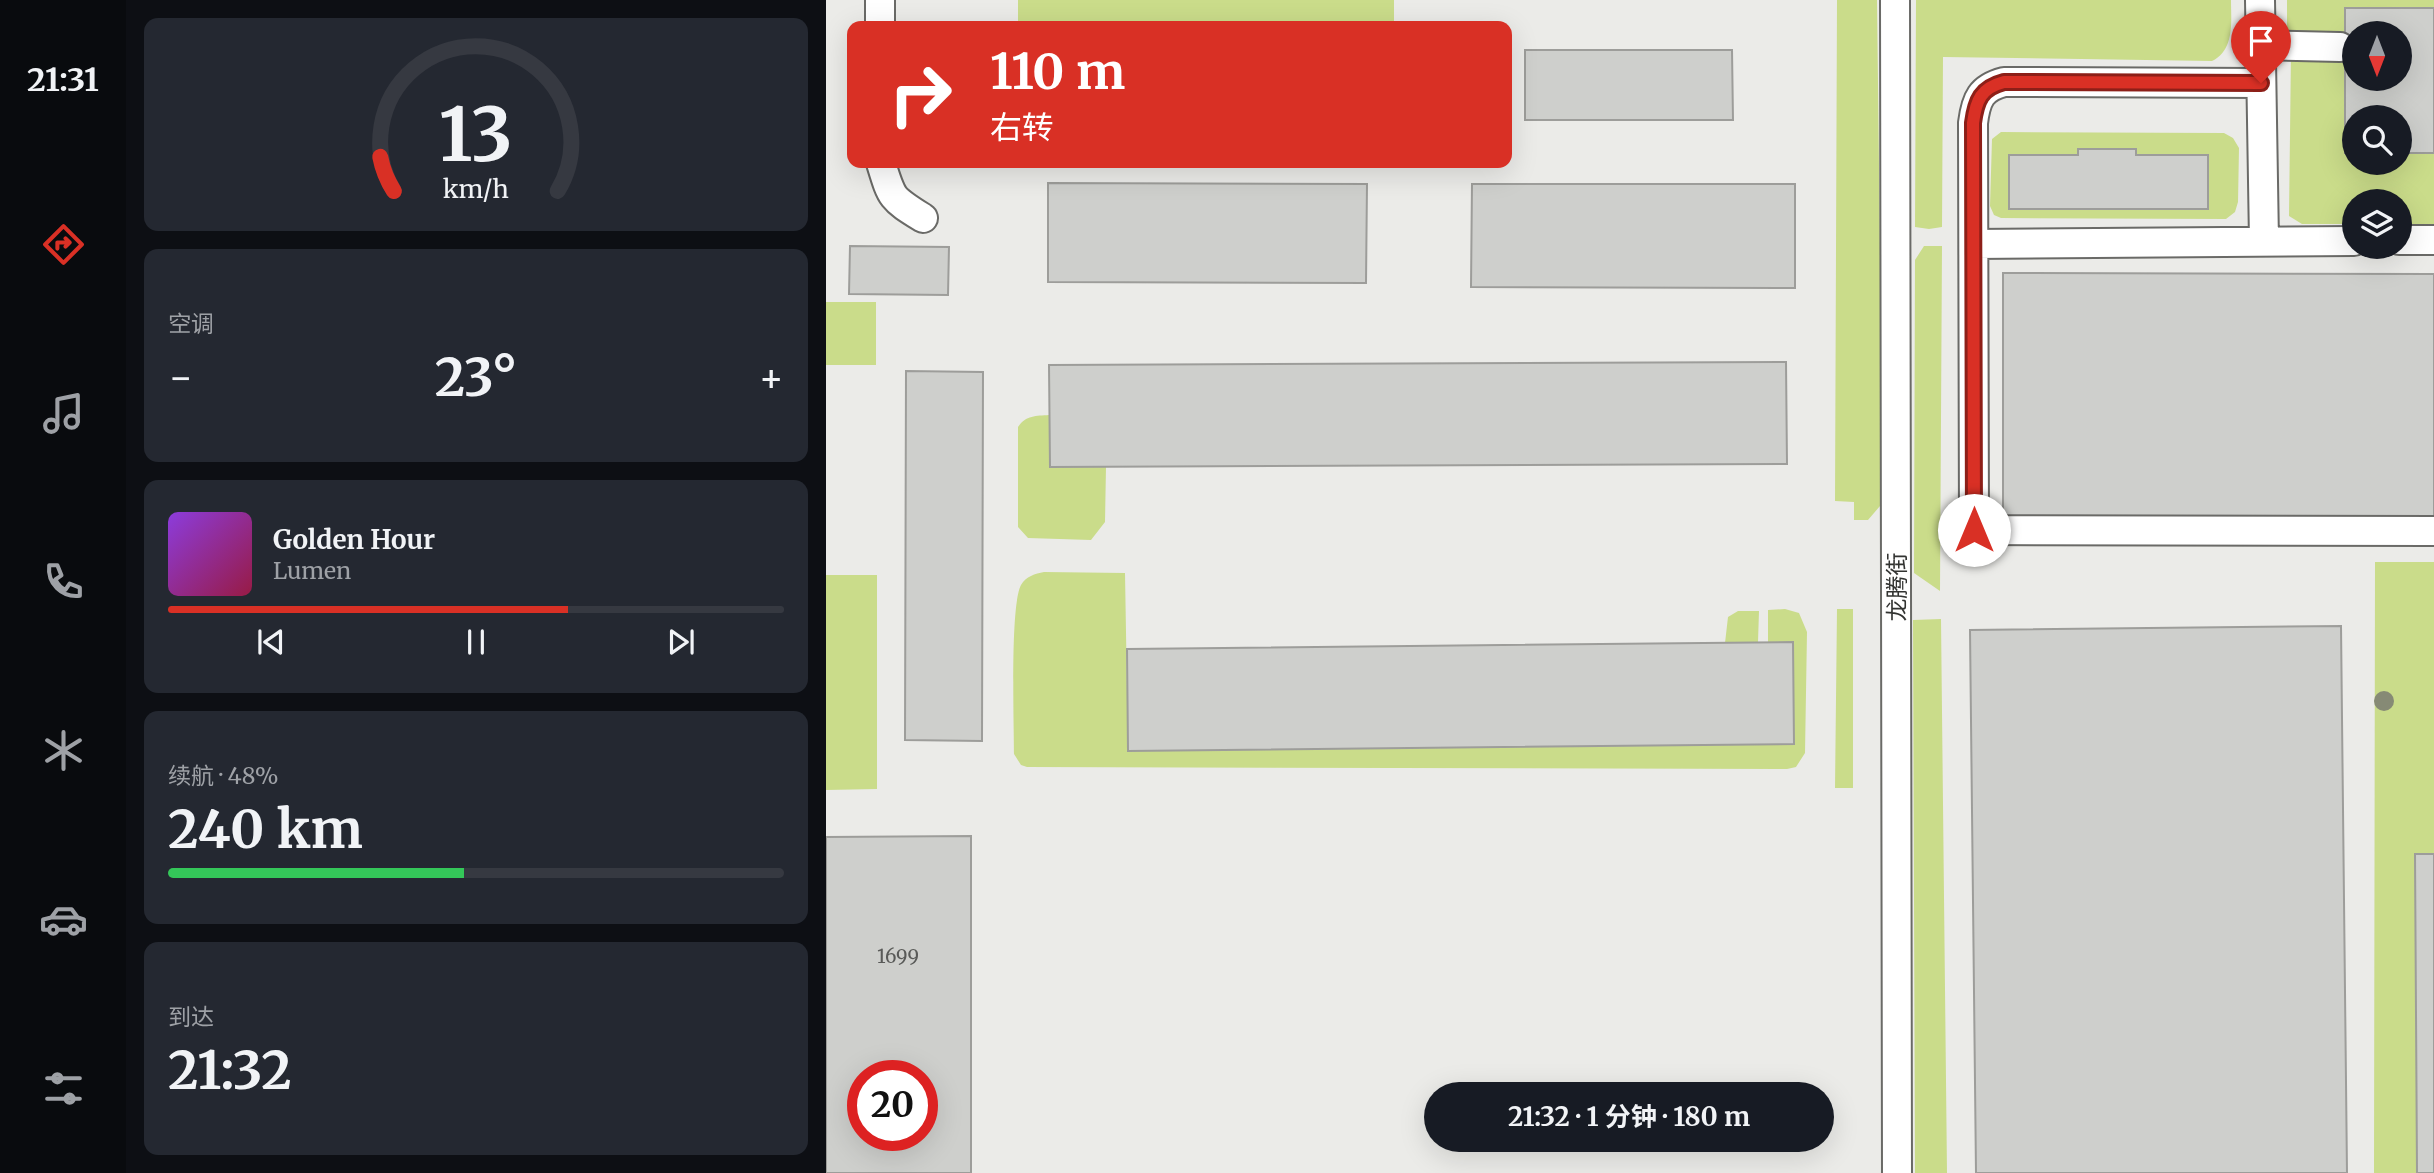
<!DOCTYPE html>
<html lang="zh">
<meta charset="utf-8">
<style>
body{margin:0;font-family:Merriweather,"Noto Sans SC",serif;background:#242831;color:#f1f3f6;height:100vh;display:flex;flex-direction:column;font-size:26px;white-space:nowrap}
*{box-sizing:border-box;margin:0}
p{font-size:23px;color:#9ea1a6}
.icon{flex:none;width:38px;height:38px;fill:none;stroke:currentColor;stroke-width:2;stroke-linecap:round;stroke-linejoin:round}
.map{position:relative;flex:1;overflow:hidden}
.side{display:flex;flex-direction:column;gap:18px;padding:18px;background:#0d0f14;width:700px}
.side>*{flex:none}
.hud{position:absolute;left:21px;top:21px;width:665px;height:147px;border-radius:14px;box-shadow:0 7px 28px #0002;background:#d93025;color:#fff;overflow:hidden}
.needle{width:46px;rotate:180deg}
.buttons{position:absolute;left:1516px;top:21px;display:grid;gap:14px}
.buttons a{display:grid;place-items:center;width:70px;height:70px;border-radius:50%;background:#171b24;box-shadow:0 7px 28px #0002;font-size:35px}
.speed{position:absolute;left:21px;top:1060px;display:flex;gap:14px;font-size:35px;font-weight:700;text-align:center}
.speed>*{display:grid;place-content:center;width:91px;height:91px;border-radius:50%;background:#171b24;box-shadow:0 7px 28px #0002;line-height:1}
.speed .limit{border:10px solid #d22;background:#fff;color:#111}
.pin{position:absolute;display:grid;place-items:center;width:60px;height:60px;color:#fff;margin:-72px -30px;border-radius:50% 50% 50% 0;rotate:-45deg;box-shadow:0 0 7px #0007}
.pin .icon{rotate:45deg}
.me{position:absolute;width:77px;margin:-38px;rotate:0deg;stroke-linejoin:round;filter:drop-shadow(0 0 5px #0008)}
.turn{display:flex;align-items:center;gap:24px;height:147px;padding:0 28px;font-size:32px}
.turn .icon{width:91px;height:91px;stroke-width:2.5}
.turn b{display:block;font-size:49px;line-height:60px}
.big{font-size:52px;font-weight:700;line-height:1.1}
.side .tile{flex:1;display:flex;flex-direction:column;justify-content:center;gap:10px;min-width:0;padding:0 24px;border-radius:14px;background:#242831}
.side .dial{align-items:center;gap:0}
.dial svg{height:182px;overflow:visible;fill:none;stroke:#363941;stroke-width:7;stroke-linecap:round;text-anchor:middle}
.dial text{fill:#f1f3f6;stroke:none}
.song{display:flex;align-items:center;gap:21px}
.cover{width:84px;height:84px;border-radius:10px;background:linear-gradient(135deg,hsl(270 70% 55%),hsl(340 70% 35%))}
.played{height:7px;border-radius:4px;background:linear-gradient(90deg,#d93025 65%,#363941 65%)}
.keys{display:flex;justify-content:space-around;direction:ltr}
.heat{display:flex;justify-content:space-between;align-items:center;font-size:38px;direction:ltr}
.charge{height:10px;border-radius:5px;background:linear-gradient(90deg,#34c759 48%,#363941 0)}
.trip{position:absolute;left:598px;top:1082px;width:410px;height:70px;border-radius:35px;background:#171b24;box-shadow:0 7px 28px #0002;font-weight:700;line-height:70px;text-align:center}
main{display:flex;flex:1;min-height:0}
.tabs{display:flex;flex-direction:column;width:126px;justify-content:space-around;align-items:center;background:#090b0e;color:#9ea1a6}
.tabs .icon{width:49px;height:49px}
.tabs .active{color:#d93025}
.tabs b{font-size:32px;color:#f1f3f6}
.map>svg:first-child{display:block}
.green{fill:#cadc8a}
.building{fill:#cecfcc;stroke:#9d9d9a;stroke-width:2;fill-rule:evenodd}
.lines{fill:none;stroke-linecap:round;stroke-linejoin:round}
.minor-casing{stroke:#6a6a67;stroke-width:32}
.minor{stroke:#fff;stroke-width:28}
.tree{fill:#868a75}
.route-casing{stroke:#8d1f18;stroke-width:18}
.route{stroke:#d93025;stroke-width:12}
.labels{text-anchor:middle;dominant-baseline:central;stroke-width:5;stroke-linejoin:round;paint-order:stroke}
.number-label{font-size:19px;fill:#595a58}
.street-label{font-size:23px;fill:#323331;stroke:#fff}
</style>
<main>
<nav class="tabs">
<b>21:31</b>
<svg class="icon active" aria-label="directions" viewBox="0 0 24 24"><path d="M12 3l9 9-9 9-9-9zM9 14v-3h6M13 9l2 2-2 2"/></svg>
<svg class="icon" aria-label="music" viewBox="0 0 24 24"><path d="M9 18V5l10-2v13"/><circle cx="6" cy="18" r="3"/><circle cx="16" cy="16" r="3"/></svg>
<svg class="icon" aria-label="phone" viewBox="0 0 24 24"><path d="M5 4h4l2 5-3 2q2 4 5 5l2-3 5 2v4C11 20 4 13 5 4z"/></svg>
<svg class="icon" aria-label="climate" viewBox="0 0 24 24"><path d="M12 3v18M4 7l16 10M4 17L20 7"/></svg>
<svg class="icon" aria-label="car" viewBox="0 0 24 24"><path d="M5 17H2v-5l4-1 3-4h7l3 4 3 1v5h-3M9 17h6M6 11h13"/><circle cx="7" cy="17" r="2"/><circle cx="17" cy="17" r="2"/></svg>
<svg class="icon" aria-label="filters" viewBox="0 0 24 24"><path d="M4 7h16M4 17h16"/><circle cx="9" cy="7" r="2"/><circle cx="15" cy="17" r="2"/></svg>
</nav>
<section class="side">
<div class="tile dial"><svg viewBox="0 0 100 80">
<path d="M14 69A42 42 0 1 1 86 69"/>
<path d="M14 69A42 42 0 0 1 8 54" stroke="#d93025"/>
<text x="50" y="56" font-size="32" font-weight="700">13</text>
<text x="50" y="72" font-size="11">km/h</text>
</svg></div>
<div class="tile"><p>空调</p>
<div class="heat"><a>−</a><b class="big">23°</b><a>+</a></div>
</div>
<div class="tile">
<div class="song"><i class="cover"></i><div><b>Golden Hour</b><p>Lumen</p></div></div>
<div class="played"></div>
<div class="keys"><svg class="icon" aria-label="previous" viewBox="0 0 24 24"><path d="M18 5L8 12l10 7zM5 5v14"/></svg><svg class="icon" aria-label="pause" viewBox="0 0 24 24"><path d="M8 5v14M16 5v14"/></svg><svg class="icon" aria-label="next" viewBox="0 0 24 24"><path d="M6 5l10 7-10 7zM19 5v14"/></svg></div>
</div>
<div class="tile"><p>续航 · 48%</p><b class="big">240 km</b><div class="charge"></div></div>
<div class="tile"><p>到达</p><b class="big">21:32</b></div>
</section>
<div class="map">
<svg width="1608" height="1173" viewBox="0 0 1608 1173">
<rect width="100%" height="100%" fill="#ebebe8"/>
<!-- green -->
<path class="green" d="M192 0H568V26H192Z
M1011 0H1051L1057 494 1054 506 1042 520H1028V502L1009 501Z
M1090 0H1405C1405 21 1409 50 1386 61L1117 57 1116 227 1103 229 1089 227Z
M1461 0H1608V8H1519V39L1465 33 1461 28Z
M1465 52 1519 54V153H1528V163H1573V153H1608V224H1573V201H1528V224H1476L1463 216Z
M1175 132 1398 133 1407 138 1413 148 1412 202 1409 212 1400 219 1175 218 1168 215 1164 206 1166 139Z
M1098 246H1116L1114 591 1088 573 1089 260Z
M0 302H50V365H0Z
M223 415 224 467H280L279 522 265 540 202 538 192 527V427C200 415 210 416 223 415Z
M1549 562H1608V854L1589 855 1591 1173H1548Z
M218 572 299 573 302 751 967 744 942 642V610L959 609 973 613 981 632 979 753 970 767 961 769 201 767 195 765 188 754C188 724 184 605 195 585 200 576 209 574 218 572Z
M0 575H51V789L0 790Z
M1011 609H1027V788H1009Z
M912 611H933L932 642 899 643 902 617Z
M1115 619 1121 1173H1089L1087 620Z"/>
<!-- building -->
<path class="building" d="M1519 8H1608V153H1573V117H1528V153H1519ZM1528 33H1573V79H1528Z
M699 50H906L907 120H699Z
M1252 149H1310V155H1382V209H1183V155H1252Z
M222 183 541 184 540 283 222 282Z
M646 184H969V288L645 287Z
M24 246 123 247 122 295 23 294Z
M1177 273 1608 274V517L1177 516Z
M960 362 961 464 224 467 223 365Z
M80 371 157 372 156 741 79 740Z
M1515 626 1521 1173H1150L1144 630Z
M967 642 968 744 302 751 301 649Z
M145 836V1173H0V837ZM37 1076H96V1136H37Z
M1589 854H1608V1173H1591Z"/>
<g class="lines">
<!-- minor casing -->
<g class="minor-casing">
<path id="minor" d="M54 0V26
M1069 0 1071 1173
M1434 0 1438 241
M1435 45 1514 47
M1435 83 1178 82C1155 88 1150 99 1147 123L1148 530 1608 531
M55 163C66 199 65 198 97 218
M1573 240H1608
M1148 244 1528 241"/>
</g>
<!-- minor -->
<use href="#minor" class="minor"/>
</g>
<!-- trees -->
<circle class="tree" cx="1558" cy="701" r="10"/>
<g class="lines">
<!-- route casing -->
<g class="route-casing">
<path id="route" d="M1148 530 1147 123C1150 100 1155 88 1178 82L1435 83"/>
</g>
<!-- route -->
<use href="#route" class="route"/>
</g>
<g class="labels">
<!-- number labels -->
<g class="number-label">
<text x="72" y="956">1699</text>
</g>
<!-- street labels -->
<g class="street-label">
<text transform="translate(1070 587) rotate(-90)">龙腾街</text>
</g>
</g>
</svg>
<div class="buttons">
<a><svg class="needle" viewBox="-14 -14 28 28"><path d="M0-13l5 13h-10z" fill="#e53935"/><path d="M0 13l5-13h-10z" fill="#9ea1a6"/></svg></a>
<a><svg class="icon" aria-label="search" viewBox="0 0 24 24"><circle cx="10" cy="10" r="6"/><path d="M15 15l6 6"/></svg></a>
<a><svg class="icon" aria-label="layers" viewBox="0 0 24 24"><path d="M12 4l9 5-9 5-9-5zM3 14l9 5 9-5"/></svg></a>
</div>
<div class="speed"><div class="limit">20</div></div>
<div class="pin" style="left:1435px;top:83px;background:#d93025"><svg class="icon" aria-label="arrive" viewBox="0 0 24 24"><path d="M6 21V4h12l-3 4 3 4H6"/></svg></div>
<svg class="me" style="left:1148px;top:530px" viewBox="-20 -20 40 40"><circle r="19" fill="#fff"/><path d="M0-13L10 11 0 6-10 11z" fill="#d93025"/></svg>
<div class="trip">21:32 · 1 分钟 · 180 m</div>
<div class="hud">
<div class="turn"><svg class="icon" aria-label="right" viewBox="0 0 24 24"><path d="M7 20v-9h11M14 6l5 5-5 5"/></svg><div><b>110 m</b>右转</div></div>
</div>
</div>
</main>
